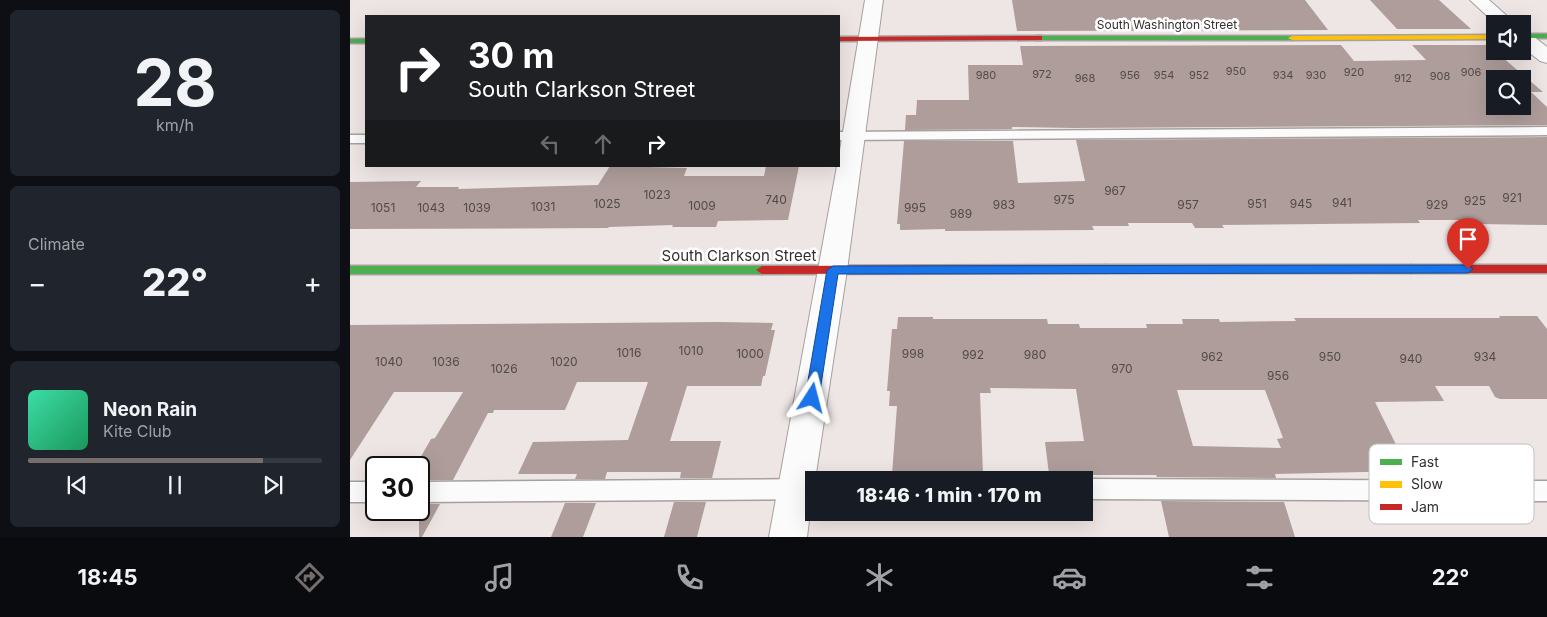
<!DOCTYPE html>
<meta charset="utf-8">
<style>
body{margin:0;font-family:Inter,sans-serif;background:#20242c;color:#f1f3f6;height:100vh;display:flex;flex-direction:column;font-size:19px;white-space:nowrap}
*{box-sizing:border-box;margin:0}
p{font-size:16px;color:#9ea1a6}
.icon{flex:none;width:28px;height:28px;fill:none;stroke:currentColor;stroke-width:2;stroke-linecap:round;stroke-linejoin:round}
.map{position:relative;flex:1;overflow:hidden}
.panel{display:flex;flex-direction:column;gap:10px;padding:10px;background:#0d0f14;width:350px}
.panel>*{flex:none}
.guide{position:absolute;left:15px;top:15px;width:475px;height:152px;border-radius:0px;box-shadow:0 5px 20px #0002;background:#202124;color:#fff;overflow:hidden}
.fabs{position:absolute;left:1136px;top:15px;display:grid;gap:10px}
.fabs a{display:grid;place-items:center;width:45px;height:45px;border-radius:0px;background:#171b24;box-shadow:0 5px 20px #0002;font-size:25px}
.speed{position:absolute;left:15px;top:456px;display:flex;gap:10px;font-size:25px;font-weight:700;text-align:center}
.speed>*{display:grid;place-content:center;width:65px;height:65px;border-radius:50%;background:#171b24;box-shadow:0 5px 20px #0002;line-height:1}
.speed .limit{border:2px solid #111;border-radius:8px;background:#fff;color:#111}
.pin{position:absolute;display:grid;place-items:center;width:42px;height:42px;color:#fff;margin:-51px -21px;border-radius:50% 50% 50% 0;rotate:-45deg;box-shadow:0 0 5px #0007}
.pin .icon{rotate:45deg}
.me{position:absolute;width:55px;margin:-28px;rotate:9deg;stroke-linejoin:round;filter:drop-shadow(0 0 4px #0008)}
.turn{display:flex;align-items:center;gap:18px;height:105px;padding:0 20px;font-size:22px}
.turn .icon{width:65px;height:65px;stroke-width:2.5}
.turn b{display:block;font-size:35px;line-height:42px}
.lanes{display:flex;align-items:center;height:48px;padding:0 20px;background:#0003;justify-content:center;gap:25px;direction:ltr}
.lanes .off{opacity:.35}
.big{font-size:38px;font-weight:800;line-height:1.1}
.panel .widget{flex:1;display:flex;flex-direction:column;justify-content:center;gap:8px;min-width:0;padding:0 18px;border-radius:8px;background:#20242c}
.panel .dial{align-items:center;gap:0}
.dial b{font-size:65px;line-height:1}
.song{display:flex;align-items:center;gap:15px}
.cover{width:60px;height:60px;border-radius:8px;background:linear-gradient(135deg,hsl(160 70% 55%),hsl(150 70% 35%))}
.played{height:5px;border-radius:2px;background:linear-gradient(90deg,#756e6d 80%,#363941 80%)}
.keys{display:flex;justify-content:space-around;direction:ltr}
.heat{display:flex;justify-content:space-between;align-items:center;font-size:28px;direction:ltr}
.trip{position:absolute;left:455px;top:471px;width:288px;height:50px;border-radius:0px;background:#171b24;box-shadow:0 5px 20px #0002;font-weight:800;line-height:50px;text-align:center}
.dock{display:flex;height:80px;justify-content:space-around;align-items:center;background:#090b0e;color:#9ea1a6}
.dock .icon{width:35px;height:35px}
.dock .on{color:#756e6d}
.dock b{font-size:22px;color:#f1f3f6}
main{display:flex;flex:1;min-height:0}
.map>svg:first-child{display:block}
.building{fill:#ae9d9b;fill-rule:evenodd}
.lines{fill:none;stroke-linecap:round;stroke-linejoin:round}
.lane-casing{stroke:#a6a09f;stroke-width:3}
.street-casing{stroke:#a6a09f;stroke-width:2}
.fast-casing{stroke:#a6a09f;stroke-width:3}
.slow-casing{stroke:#a6a09f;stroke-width:3}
.jam-casing{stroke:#a6a09f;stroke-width:3}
.lane{fill:#fcfbfb;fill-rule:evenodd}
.street{fill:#fcfbfb;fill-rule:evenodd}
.fast{fill:#4caf50;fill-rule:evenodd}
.slow{fill:#ffc107;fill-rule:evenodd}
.jam{fill:#c62828;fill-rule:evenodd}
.route{fill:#1a73e8;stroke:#114b97}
.labels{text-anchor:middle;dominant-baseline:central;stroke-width:5;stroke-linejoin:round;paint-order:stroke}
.far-number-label{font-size:11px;fill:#524a48}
.far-street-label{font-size:12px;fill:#342e2d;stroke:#fff}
.number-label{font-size:12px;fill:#524a48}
.street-label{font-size:15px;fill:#342e2d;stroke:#fff}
.key{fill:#fff;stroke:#c2c0c0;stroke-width:1}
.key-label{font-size:14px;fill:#342e2d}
</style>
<main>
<section class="panel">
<div class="widget dial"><b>28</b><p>km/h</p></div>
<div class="widget"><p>Climate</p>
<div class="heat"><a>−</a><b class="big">22°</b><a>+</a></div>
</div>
<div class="widget">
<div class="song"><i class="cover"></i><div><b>Neon Rain</b><p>Kite Club</p></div></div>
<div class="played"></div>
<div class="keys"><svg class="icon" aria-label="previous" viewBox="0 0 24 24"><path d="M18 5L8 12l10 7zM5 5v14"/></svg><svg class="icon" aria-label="pause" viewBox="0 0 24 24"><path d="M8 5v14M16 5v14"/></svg><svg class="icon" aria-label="next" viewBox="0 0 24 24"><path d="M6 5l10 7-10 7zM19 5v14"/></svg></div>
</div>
</section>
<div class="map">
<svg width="1197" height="537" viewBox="0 0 1197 537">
<rect width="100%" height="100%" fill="#eee6e4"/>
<!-- building -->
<path class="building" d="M662 0H955L978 30 667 31Z
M1020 0H1089L1121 29H1047Z
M991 45 1004 61 1076 60 1062 45H1138L1193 92H1181L1197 107V125L724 128 662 127V129L555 130 556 115H566L567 100H619L618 65H673L670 46ZM1145 79H1172V106H1145Z
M1197 137V225L1130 224 1126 220H1068L1070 223 872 225 874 228H845L842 223H778L779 226H742L744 230 595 231V229L550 230V224H547L554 141H663L668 183 735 181 726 140Z
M260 166 337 168 334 176H414L416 166H449L438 220 368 221 366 227H322L323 225 259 227 258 228 0 229V182L71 181 66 187H109L108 189 248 185Z
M1149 316H1187L1197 329V399H1150L1145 397 1139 386H1085L1094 401 1025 402 1059 471 925 474 926 478 807 477 806 475H738V473L699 474 695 442 734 441 726 389 640 388 641 393H630L633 475H620V477L542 475 547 406H539L540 391H537L542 329H547L548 317H583V319H697L698 324H729L730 328H797L796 324H833L832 319H869L870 322 946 321 944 318H1150ZM827 390H915L933 438 927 439 931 448 843 446Z
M368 322 423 323 421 330H425L415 376H413L411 386H337L320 441H371L362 478H330L331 472H257L255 479H225L227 474H168L183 442 278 440 298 382H227L215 410H144L143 413H138L103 480H69V460L81 439 85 438 113 392H44L0 460V325Z
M811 501 934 502 945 537H819Z
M324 502H356L347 537H314Z
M215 503H246L233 537H201Z
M69 504H90L72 537H69Z"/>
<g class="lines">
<!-- lane casing -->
<g class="lane-casing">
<path id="lane" d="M1197 127V135L489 140V132Z
M0 135H16V143H0Z
M464 479 467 480H464V499L69 502V482Z
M734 479 1197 481V501L734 499V480H731Z
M0 482H26V502H0Z"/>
</g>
<!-- street casing -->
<g class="street-casing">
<path id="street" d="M515 0H533L497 270 465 480H464L457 537H419L487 166H489V156Z
M1120 0H1139L1166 24H1146Z
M1172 32 1179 33 1197 47V63L1190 61 1172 47Z"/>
</g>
<!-- fast casing -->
<g class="fast-casing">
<path id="fast" d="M1172 34H1197V38H1172Z
M686 36H942L946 38 942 40H686Z
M0 39H16V43H0Z
M0 266H412L418 270 412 274H0Z"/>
</g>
<!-- slow casing -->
<g class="slow-casing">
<path id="slow" d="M1145 35V39L942 40 938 38 942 36Z
M756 265H1061L1067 269 1061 273H756L750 269Z"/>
</g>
<!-- jam casing -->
<g class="jam-casing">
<path id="jam" d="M689 36H692V40L489 41V37Z
M756 265 762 269 756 273 412 274 406 270 412 266Z
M1061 265H1197V273H1061L1055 269Z"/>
</g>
<!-- lane -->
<use href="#lane" class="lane"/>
<!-- street -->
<use href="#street" class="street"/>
<!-- fast -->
<use href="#fast" class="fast"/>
<!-- slow -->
<use href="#slow" class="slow"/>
<!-- jam -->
<use href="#jam" class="jam"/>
</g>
<!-- route -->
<path class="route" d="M1118 265 1123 269 1118 273 488 274 469 398 467 402 462 403 457 402 455 398 477 270 483 266Z"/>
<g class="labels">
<!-- far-number labels -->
<g class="far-number-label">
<text x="886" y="71">950</text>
<text x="1004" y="72">920</text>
<text x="1121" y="72">906</text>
<text x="692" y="74">972</text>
<text x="636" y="75">980</text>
<text x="780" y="75">956</text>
<text x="814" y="75">954</text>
<text x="849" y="75">952</text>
<text x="933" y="75">934</text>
<text x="966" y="75">930</text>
<text x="1090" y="76">908</text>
<text x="735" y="78">968</text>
<text x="1053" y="78">912</text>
</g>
<!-- far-street labels -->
<g class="far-street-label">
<text x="817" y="24">South Washington Street</text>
</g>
<!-- number labels -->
<g class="number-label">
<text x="765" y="190">967</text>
<text x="307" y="194">1023</text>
<text x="1162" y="197">921</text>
<text x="426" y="199">740</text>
<text x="714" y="199">975</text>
<text x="1125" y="200">925</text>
<text x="992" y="202">941</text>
<text x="257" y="203">1025</text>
<text x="907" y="203">951</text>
<text x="951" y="203">945</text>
<text x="654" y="204">983</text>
<text x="838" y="204">957</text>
<text x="1087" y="204">929</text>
<text x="352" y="205">1009</text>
<text x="193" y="206">1031</text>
<text x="33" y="207">1051</text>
<text x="81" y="207">1043</text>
<text x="127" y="207">1039</text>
<text x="565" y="207">995</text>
<text x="611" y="213">989</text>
<text x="341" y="350">1010</text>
<text x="279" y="352">1016</text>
<text x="400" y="353">1000</text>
<text x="563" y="353">998</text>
<text x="623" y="354">992</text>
<text x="685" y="354">980</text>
<text x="862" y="356">962</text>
<text x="980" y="356">950</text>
<text x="1135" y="356">934</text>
<text x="1061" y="358">940</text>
<text x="39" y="361">1040</text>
<text x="96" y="361">1036</text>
<text x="214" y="361">1020</text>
<text x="154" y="368">1026</text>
<text x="772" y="368">970</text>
<text x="928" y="375">956</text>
</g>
<!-- street labels -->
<g class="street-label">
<text x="389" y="255">South Clarkson Street</text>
</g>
</g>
<!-- legend -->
<rect x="1019" y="444" width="165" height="80" rx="8" class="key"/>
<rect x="1030" y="459" width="22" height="6" fill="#4caf50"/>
<rect x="1030" y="481" width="22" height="7" fill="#ffc107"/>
<rect x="1030" y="504" width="22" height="6" fill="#c62828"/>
<g class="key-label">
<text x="1061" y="467">Fast</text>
<text x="1061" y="489">Slow</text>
<text x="1061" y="512">Jam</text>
</g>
</svg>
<div class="fabs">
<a><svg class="icon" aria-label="sound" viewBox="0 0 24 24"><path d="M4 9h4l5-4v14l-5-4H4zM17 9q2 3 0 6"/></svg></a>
<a><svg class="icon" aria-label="search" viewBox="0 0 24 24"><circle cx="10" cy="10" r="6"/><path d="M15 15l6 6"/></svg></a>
</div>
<div class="speed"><div class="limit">30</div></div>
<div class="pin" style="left:1118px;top:269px;background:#d93025"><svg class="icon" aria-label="arrive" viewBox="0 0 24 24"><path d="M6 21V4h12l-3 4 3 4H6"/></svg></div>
<svg class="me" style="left:462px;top:398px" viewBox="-20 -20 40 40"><path d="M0-17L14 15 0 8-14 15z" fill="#1a73e8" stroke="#fff" stroke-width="4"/></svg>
<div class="trip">18:46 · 1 min · 170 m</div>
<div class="guide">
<div class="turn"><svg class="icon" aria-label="right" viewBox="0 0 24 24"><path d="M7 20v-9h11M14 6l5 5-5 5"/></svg><div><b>30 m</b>South Clarkson Street</div></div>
<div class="lanes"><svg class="icon off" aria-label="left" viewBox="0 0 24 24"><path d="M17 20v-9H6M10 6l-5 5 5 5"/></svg><svg class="icon off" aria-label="ahead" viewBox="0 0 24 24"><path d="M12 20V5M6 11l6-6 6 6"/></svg><svg class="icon" aria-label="right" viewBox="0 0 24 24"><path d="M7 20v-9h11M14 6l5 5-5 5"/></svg></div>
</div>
</div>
</main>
<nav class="dock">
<b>18:45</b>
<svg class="icon on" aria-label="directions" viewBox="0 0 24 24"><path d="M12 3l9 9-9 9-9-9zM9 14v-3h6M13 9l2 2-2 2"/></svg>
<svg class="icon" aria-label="music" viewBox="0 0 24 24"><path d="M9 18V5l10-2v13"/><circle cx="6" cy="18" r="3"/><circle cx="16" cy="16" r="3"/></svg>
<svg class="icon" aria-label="phone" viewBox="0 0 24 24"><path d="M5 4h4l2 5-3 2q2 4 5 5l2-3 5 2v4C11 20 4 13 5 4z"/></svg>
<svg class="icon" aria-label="climate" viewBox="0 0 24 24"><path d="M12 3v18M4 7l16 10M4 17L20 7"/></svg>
<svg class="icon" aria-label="car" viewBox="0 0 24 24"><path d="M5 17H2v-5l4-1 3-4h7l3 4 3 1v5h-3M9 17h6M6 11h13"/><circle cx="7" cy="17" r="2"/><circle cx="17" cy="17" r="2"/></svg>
<svg class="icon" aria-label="filters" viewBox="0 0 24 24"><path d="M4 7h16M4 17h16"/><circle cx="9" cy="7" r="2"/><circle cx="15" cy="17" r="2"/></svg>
<b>22°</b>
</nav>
